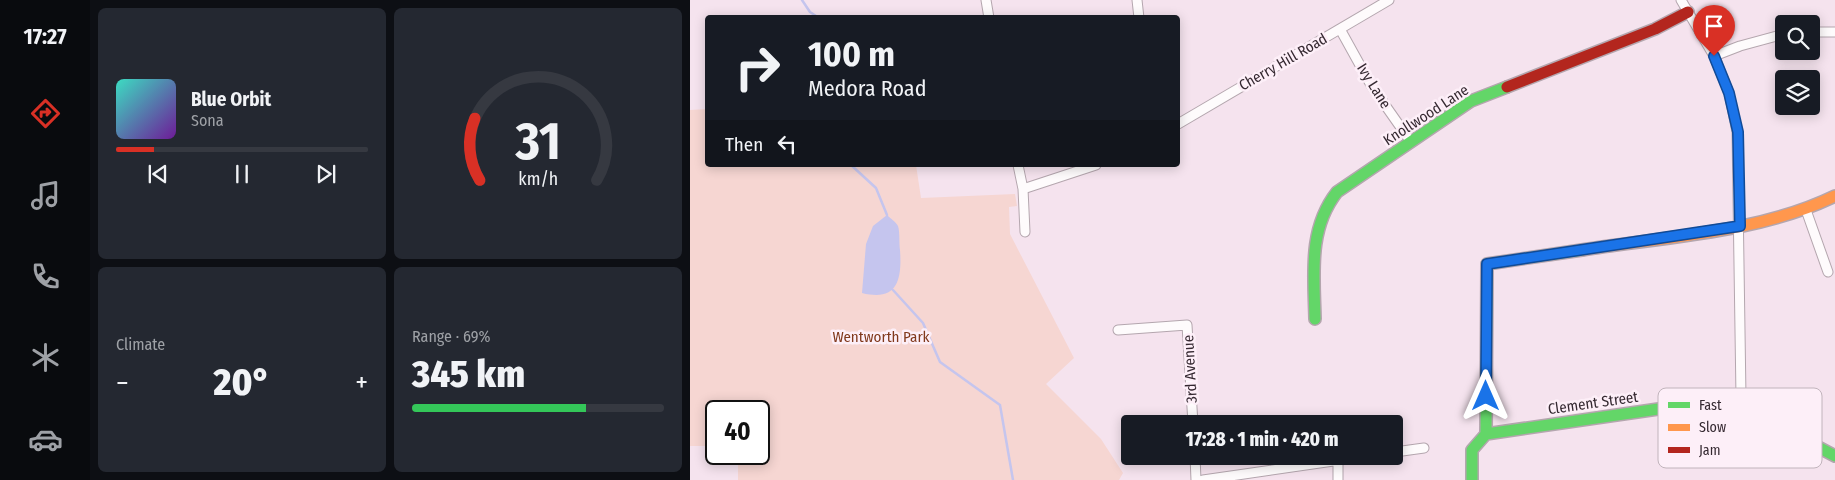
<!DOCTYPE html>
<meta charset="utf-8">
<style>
body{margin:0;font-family:"Fira Sans Condensed",sans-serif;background:#242831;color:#f1f3f6;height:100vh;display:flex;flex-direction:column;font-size:19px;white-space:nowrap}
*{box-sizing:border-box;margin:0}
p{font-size:16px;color:#9ea1a6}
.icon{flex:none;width:28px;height:28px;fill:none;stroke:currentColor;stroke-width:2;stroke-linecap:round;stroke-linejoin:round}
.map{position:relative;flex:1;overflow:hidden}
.sheet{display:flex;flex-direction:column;gap:8px;padding:8px;background:#0d0f14;width:600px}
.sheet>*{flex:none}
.top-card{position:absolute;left:15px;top:15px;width:475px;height:152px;border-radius:5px;box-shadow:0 2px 12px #0003;background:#171b24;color:#f1f3f6;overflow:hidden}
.buttons{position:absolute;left:1085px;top:15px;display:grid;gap:10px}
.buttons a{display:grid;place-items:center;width:45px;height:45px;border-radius:5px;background:#171b24;box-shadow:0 2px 12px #0003;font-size:25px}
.speed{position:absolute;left:15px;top:400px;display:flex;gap:10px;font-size:25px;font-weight:700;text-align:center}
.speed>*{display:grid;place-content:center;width:65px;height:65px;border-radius:50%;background:#171b24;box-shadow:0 2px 12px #0003;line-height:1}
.speed .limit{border:2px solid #111;border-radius:8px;background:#fff;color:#111}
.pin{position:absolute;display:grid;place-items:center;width:42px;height:42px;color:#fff;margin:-51px -21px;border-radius:50% 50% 50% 0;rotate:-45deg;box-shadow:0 0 5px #0007}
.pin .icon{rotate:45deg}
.me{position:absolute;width:55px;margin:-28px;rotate:0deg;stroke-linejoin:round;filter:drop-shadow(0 0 4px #0008)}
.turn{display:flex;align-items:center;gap:18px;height:105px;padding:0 20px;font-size:22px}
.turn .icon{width:65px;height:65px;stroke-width:2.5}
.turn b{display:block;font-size:35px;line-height:42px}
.then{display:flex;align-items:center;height:48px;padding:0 20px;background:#0003;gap:10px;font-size:19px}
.big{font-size:38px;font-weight:800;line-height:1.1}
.sheet .widget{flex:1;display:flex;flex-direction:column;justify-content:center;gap:8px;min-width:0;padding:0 18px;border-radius:8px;background:#242831}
.sheet .dial{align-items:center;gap:0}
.dial svg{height:130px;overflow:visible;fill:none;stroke:#363941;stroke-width:7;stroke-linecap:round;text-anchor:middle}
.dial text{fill:#f1f3f6;stroke:none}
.song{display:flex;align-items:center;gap:15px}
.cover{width:60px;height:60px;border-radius:8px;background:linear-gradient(135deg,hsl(170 70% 55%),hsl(280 70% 35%))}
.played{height:5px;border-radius:2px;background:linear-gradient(90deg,#d93025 15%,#363941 15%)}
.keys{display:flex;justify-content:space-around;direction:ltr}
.heat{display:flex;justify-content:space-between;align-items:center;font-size:28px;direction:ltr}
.charge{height:8px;border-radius:4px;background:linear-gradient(90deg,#34c759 69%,#363941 0)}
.sheet .tiles{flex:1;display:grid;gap:8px;grid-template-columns:repeat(2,1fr)}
.trip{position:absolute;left:431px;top:415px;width:282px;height:50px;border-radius:5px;background:#171b24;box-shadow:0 2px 12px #0003;font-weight:800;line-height:50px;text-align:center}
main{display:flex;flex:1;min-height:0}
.menu{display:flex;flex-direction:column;width:90px;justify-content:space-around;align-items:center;background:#090b0e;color:#9ea1a6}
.menu .icon{width:35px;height:35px}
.menu .selected{color:#d93025}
.menu b{font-size:22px;color:#f1f3f6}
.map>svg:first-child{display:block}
.green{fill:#f6d6d2}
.water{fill:#c5c5ee}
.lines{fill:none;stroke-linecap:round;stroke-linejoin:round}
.stream{stroke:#c5c5ee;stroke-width:2.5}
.street-casing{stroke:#b4a6ae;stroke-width:11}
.fast-casing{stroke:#b4a6ae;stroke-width:14}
.slow-casing{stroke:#b4a6ae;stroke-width:14}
.jam-casing{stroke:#b4a6ae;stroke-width:14}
.street{stroke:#fefbfc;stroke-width:9}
.fast{stroke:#63d668;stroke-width:11}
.slow{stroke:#ff974d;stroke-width:11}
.jam{stroke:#b3261e;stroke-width:11}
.route-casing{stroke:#114b97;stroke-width:12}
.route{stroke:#1a73e8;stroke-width:9}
.labels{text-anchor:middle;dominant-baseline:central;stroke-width:5;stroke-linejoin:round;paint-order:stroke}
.street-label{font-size:15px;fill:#352931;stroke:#fdeff8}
.park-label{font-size:15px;fill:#81391c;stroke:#fdeff8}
.key{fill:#fdeff8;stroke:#c1b4bc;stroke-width:1}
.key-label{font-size:14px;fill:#352931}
</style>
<main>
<nav class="menu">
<b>17:27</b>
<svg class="icon selected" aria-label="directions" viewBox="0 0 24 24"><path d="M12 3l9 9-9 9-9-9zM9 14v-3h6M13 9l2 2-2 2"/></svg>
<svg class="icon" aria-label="music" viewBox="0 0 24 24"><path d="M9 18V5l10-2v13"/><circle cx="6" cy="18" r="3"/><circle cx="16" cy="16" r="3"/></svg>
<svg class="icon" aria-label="phone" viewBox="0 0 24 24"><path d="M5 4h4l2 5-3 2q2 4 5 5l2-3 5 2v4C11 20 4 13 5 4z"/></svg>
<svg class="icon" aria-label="climate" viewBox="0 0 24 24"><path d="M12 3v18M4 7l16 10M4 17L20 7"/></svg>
<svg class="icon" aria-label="car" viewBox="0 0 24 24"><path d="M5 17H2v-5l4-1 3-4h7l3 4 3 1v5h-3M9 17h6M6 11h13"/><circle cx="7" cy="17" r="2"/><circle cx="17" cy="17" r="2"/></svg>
</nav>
<section class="sheet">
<div class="tiles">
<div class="widget">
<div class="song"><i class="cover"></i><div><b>Blue Orbit</b><p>Sona</p></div></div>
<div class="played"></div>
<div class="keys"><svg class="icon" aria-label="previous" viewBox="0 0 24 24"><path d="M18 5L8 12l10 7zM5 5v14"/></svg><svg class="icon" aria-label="pause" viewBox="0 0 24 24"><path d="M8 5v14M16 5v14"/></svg><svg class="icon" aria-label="next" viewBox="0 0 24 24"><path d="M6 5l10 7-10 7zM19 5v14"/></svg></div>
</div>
<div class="widget dial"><svg viewBox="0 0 100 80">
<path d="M14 69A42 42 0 1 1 86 69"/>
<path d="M14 69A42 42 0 0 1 11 31" stroke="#d93025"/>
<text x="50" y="56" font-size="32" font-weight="700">31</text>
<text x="50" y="72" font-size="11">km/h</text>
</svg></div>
<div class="widget"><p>Climate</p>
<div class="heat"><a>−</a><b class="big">20°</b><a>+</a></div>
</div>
<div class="widget"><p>Range · 69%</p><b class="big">345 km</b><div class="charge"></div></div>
</div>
</section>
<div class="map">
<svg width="1145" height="480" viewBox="0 0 1145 480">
<rect width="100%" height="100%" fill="#f5e3ee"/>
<!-- green -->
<path class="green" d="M17 109 18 165H226L231 198 325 194 327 206 319 207 320 234 384 358 356 384 411 439 433 473 429 480H48V454H69V411H26V446H0V110Z"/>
<!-- water -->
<path class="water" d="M197 215C200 218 206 222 208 226 210 232 209 243 210 250 212 279 208 302 172 293L176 244 183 226Z"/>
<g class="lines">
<!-- stream -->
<path class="stream" d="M112 0 120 12 129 18
M161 165 186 188 197 215
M203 290 233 323 250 362 310 405 323 480"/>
<!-- street casing -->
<g class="street-casing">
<path id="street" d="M296 0 299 18
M447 0 449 18
M991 0 1024 56 1039 93 1047 132 1051 397
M650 29 681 85 721 142
M1121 32H1145
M1024 56 1050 46 1094 34
M488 124 699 0
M328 165 333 189 335 232
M333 189 406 165
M1116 210 1138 272
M428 330 497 325 503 424
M705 452 734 448
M505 456 506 480
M648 461V480
M513 480 678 456"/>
</g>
<!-- fast casing -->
<g class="fast-casing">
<path id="fast" d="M625 319C624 274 618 229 647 192L781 101 817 87
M796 434 1051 397 1095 415 1128 447 1145 456
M782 480V450L796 434 797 264 892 250"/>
</g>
<!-- slow casing -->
<g class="slow-casing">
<path id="slow" d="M892 250C974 237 1069 233 1145 196"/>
</g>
<!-- jam casing -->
<g class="jam-casing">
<path id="jam" d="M817 87 965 29 998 12"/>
</g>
<!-- street -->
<use href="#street" class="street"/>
<!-- fast -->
<use href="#fast" class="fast"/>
<!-- slow -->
<use href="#slow" class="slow"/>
<!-- jam -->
<use href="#jam" class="jam"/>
</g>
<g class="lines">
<!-- route casing -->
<g class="route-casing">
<path id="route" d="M796 396 797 264 1050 226 1048 132 1039 93 1024 56"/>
</g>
<!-- route -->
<use href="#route" class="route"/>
</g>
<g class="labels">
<!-- street labels -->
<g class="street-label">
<text transform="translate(593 62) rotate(-30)">Cherry Hill Road</text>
<text transform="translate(684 86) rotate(58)">Ivy Lane</text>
<text transform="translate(736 115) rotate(-33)">Knollwood Lane</text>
<text transform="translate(500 369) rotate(-93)">3rd Avenue</text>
<text transform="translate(903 403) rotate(-8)">Clement Street</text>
</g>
<!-- park labels -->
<g class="park-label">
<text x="191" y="337">Wentworth Park</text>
</g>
</g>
<!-- legend -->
<rect x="968" y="388" width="164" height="80" rx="8" class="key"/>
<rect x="978" y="402" width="22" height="6" fill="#63d668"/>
<rect x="978" y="424" width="22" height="7" fill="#ff974d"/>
<rect x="978" y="447" width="22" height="6" fill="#b3261e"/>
<g class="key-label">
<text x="1009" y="410">Fast</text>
<text x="1009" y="432">Slow</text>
<text x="1009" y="455">Jam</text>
</g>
</svg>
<div class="buttons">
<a><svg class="icon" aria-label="search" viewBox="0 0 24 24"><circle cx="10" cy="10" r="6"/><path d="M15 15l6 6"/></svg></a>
<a><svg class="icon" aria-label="layers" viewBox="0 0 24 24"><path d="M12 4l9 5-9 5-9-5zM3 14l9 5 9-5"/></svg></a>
</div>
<div class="speed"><div class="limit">40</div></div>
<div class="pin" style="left:1024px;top:56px;background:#d93025"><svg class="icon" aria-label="arrive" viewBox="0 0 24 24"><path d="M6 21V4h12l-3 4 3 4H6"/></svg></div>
<svg class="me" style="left:796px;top:396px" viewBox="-20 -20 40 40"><path d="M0-17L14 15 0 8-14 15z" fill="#1a73e8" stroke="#fff" stroke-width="4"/></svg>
<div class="trip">17:28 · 1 min · 420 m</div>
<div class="top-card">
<div class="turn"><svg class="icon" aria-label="right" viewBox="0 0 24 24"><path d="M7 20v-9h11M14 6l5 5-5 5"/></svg><div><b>100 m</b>Medora Road</div></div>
<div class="then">Then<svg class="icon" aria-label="left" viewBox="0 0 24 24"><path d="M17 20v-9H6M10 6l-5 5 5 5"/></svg></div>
</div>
</div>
</main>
